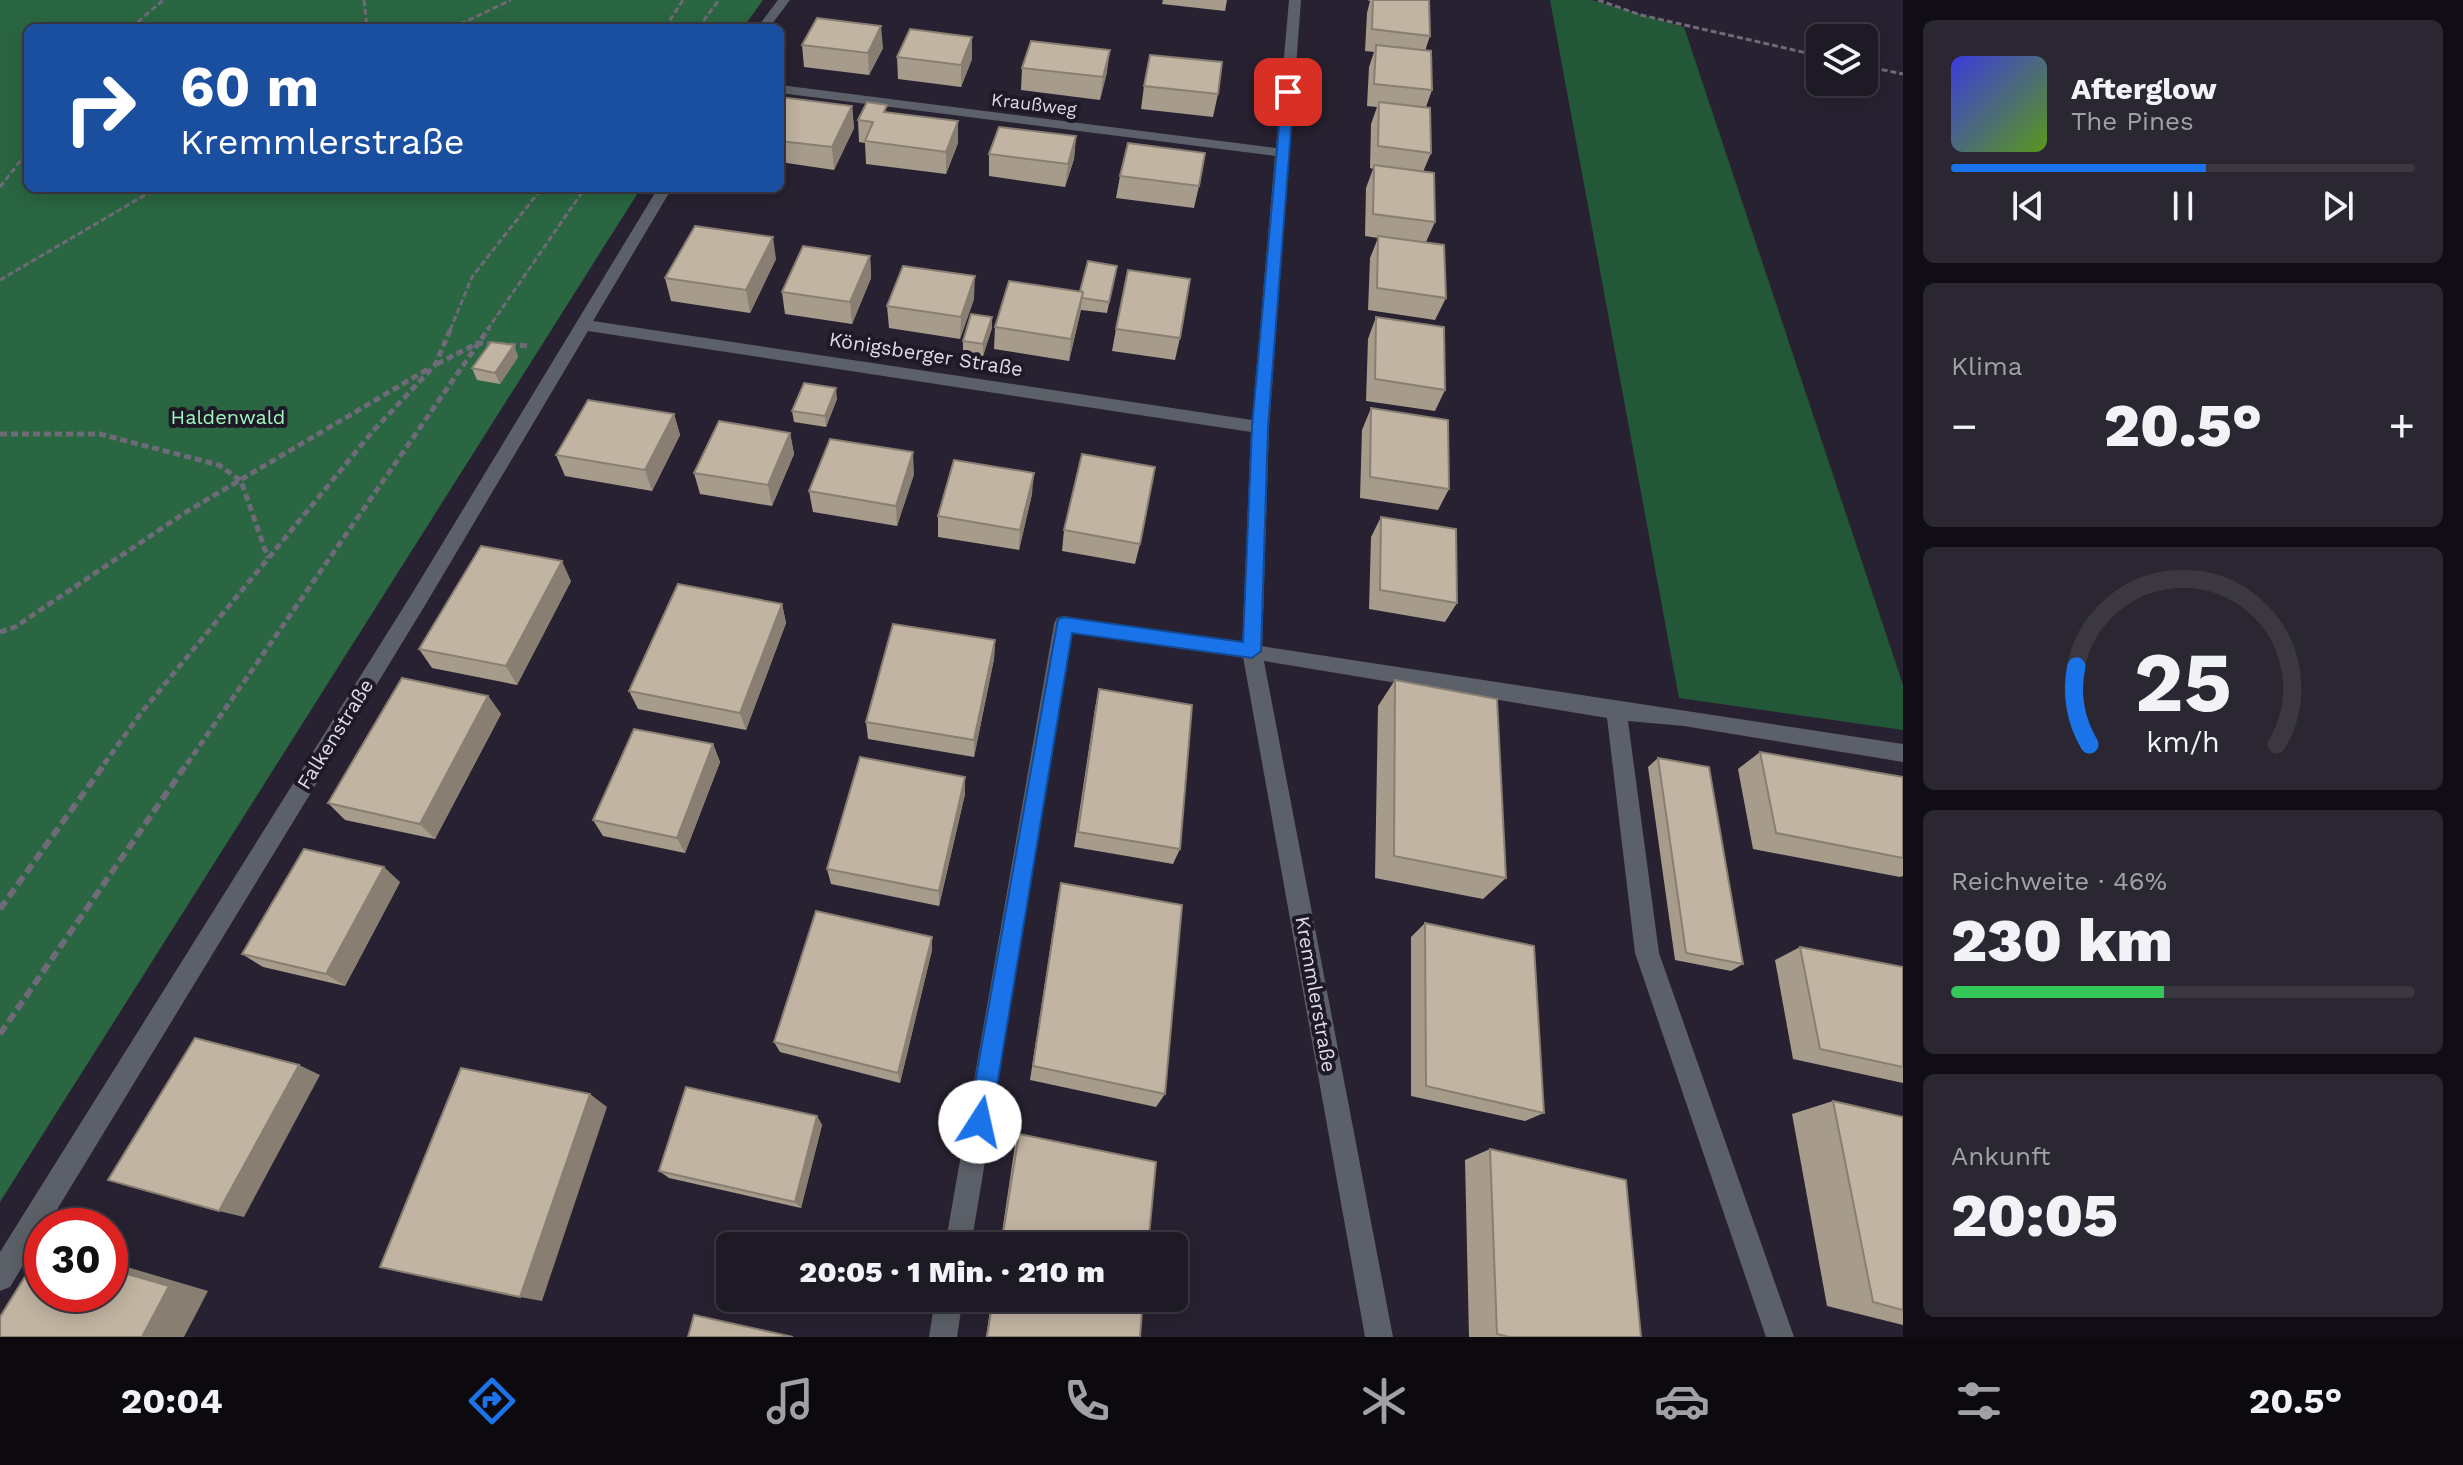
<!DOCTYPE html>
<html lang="de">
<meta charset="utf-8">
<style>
body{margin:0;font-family:"Work Sans",sans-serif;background:#2a2632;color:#f1f3f6;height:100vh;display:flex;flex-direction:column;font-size:30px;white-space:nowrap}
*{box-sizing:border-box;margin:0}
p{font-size:26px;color:#a0a0a7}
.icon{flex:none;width:44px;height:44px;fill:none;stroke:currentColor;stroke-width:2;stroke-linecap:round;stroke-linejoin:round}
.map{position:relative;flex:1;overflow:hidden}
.drawer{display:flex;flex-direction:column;gap:20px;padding:20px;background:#100e14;width:560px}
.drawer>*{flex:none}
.guide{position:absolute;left:24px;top:24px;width:760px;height:168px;border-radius:12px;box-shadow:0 4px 20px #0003,0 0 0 2px #3b3842;background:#1a4fa0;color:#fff;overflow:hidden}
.tools{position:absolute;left:1806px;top:24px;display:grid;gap:16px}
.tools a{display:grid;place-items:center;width:72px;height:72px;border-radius:12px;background:#1d1925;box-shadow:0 4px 20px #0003,0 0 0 2px #3b3842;font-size:40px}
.speed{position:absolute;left:24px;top:1208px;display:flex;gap:16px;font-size:40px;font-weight:700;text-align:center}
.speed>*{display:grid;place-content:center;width:104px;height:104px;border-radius:50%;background:#1d1925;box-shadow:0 4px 20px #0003,0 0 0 2px #3b3842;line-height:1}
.speed .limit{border:12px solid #d22;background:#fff;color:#111}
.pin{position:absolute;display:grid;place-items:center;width:68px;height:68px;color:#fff;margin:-34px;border-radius:16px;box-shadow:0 4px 12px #0006}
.me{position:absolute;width:88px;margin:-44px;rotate:10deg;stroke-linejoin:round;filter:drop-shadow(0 0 6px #0008)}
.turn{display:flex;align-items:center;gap:28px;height:168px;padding:0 24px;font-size:36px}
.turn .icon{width:104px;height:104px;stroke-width:2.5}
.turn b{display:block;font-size:56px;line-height:68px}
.big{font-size:60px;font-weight:800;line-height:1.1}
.drawer .tile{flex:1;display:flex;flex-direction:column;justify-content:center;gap:12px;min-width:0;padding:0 28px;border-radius:12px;background:#2a2632}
.drawer .dial{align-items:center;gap:0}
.dial svg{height:208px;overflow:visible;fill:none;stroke:#3b3842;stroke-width:7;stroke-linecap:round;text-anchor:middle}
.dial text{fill:#f1f3f6;stroke:none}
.song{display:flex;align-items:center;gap:24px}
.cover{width:96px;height:96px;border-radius:12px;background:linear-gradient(135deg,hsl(240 70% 55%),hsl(90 70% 35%))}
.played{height:8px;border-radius:4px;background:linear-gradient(90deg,#1a73e8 55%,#3b3842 55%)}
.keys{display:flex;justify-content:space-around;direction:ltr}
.heat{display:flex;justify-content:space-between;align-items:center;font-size:44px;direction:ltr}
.charge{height:12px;border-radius:6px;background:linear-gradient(90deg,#34c759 46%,#3b3842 0)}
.trip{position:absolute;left:716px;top:1232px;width:472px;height:80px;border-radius:12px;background:#1d1925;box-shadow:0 4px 20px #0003,0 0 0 2px #3b3842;font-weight:800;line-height:80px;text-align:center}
.tab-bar{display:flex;height:128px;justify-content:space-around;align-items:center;background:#0c0a0f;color:#a0a0a7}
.tab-bar .icon{width:56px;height:56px}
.tab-bar .selected{color:#1a73e8}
.tab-bar b{font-size:36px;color:#f1f3f6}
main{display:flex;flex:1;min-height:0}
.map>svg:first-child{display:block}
.green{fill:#225838}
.forest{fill:#2a6642}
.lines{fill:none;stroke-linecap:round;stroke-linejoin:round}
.path-far2{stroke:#6f6a78;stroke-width:3;stroke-dasharray:6 3;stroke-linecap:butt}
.path-far1{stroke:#6f6a78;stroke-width:5;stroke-dasharray:7 4;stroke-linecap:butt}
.path{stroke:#6f6a78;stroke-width:6;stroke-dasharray:10 5;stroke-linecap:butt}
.lane{fill:#5c6068;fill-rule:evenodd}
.street{fill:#5c6068;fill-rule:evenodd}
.wall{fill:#a79b8b}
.shaded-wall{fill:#887e71}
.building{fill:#c2b4a2;stroke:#887e71;stroke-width:2}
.route{fill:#1a73e8;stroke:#114b97;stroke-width:2}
.labels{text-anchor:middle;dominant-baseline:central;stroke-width:8;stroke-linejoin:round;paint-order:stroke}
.far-street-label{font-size:18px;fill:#dedbe5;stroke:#1e1827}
.street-label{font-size:20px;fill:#dedbe5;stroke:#1e1827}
.park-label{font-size:20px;fill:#a0f7bf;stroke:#1e1827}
</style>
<main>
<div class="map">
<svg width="1903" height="1337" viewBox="0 0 1903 1337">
<rect width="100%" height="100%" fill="#272131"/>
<!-- green -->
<path class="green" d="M1550 0H1592L1684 27 1903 685V730L1679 698Z"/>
<!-- forest -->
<path class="forest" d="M0 0H763L743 28H28V188H641L0 1202Z"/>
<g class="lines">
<!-- path-far2 -->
<path class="path-far2" d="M364 0 367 28
M1598 0 1641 15 1820 56
M131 28 163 0
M452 28 511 0
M665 28 683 0
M698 28 719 0
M1864 66 1903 74
M0 187 28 151
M0 280 157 188
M450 330 472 277 542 188
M487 330 585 188"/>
<!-- path-far1 -->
<path class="path-far1" d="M437 364 478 343 530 346
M0 434H100L219 465 241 481 268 558
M0 632 15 627 186 512 428 369
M104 764 141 713 373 431 435 365 451 328
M187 764 489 328"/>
<!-- path -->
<path class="path" d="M0 909 106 762
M0 1034 188 762"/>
<!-- lane -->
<path class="lane" d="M1064 616 1903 744V762L1684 726 1628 721 1659 953 1794 1337H1766L1635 953 1607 718 1252 659 1064 632 1057 630 1054 624 1057 618Z"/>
<!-- street -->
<path class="street" d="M778 0H790L769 28H757Z
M1289 0H1301L1269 427 1262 651 1393 1337H1365L1242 651 1251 432 588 331 427 602 47 1226H42V1234L10 1287 0 1291V1252L413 592 658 188H672L593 321 1252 420 1275 156 780 93V85L1276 148Z
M1064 616 1071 618 1074 624 971 1246H945L1054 624 1057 618Z
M935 1298H963L957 1337H929Z"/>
</g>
<!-- wall -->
<path class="wall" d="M1163 0H1227L1225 11 1162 4Z
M1367 0H1429L1430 36 1425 51 1432 90 1426 107 1431 153 1423 172 1435 222 1426 242 1446 298 1435 320 1368 310 1370 258 1378 238 1365 236 1366 188 1373 169 1370 168 1371 124 1377 107 1367 106 1369 67 1374 52 1365 51 1367 13 1370 1Z
M972 37V59L961 87 898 79 897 57Z
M802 45 883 48 869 75 804 67Z
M1022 68 1107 72 1100 100 1021 90Z
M1144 86 1218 94 1213 117 1141 109Z
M780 97 852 106 854 128 834 170 780 162Z
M887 112 958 121V143L946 174 866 164 865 143 859 142 858 120Z
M1076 136 1074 159 1065 187 989 176V154Z
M1120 176 1199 186 1194 208 1116 198Z
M870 256 871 278 852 324 785 314 782 292Z
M776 259 750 313 671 301 665 278Z
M1117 266 1107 313 1081 310 1069 361 994 349 995 327 1080 291Z
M974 299 960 339 889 328 887 306Z
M1376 317 1445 390 1435 411 1366 401 1368 339Z
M992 328 983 356 963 352V341Z
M1116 329 1180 338 1175 360 1112 351Z
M514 345 518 357 500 384 477 380 472 368Z
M837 399 826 427 794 422 792 411Z
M1371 408 1449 489 1438 510 1360 498 1362 430Z
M674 414 680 435 652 491 565 476 556 455Z
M790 433 794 454 772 506 700 494 694 473Z
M914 474 897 526 813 512 809 491Z
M1032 494 1019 550 938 537V516Z
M1381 517 1457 603 1445 622 1369 609 1371 537Z
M1064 530 1140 544 1135 564 1062 551Z
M571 581 517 685 432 668 419 649Z
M782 604 786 623 746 730 638 709 629 691Z
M995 640 994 659 974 757 868 739 866 722Z
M1395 680 1506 878 1483 899 1375 878 1378 706Z
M1099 689 1180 849 1173 864 1074 847 1095 708Z
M488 696 501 714 435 839 345 820 328 803Z
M713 744 720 762 685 853 603 836 593 820Z
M1760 752 1903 777V876L1900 877 1753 849 1738 769Z
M1658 758 1743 964 1731 971 1675 960 1648 767Z
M965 794 939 906 831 884 827 869Z
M400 882 345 986 263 967 242 954Z
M1061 883 1165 1094 1156 1107 1030 1080 1057 904Z
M1425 923 1544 1113 1525 1121 1411 1096V937Z
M1800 947 1903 967V1083L1793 1059 1775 960Z
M932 950 900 1083 780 1052 774 1042Z
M1833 1101 1903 1117V1325L1827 1306 1792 1114Z
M817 1116 822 1125 801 1208 669 1178 659 1171Z
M1019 1134 1148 1246H1000L1015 1145Z
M1490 1149 1641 1337H1469L1465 1160Z
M992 1298H1143L1140 1337H986Z"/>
<!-- shaded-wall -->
<path class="shaded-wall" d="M881 26 883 48 869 75 868 53Z
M972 37V59L961 87V65Z
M1110 50 1107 72 1100 100 1103 77Z
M852 106 854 128 834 170 832 147Z
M958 121V143L946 174V152Z
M1076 136 1074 159 1065 187 1068 164Z
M773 237 776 259 750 313 746 290Z
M870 256 871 278 852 324 850 302Z
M975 276 974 299 960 339 961 317Z
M1083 292 1080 314 1069 361 1071 339Z
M992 317V328L983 356V344Z
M514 345 518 357 500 384 495 373Z
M836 388 837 399 826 427 825 416Z
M674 414 680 435 652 491 645 470Z
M790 433 794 454 772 506 768 485Z
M913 452 914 474 897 526 896 506Z
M1034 473 1032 494 1019 550 1020 530Z
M562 561 571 581 517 685 506 666Z
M782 604 786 623 746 730 740 713Z
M995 640 994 659 974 757V740Z
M488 696 501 714 435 839 420 824Z
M713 744 720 762 685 853 677 838Z
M965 777V794L939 906V891Z
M384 867 400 882 345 986 326 974Z
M932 937V950L900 1083 898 1073Z
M299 1065 320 1075 244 1217 219 1211Z
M590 1094 607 1107 542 1301 520 1297Z
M817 1116 822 1125 801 1208 795 1202Z
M110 1262 208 1291 184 1337H142L110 1269Z"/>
<!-- building -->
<path class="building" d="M1373 0H1429L1430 36 1372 29Z
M817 18 881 26 868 53 802 45Z
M910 29 972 37 961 65 897 57Z
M1031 41 1110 50 1103 77 1022 68Z
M1376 45 1431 51 1432 90 1374 84Z
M1150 55 1222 62 1218 94 1144 86Z
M780 97 852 106 832 147 780 141Z
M867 102 887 105 884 112 958 121 946 152 865 141 873 122 858 120Z
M1379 102 1430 108 1431 153 1378 146Z
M999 127 1076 136 1068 164 989 154Z
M1128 143 1205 153 1199 186 1120 176Z
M1374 165 1434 173 1435 222 1373 214Z
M695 226 773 237 746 290 665 278Z
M1378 236 1444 245 1446 298 1377 288Z
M803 246 870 256 850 302 782 292Z
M1088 261 1117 266 1109 302 1082 298 1083 292 1080 291Z
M903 266 975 276 961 317 887 306Z
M1128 270 1190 279 1180 338 1116 329Z
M1009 281 1083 292 1071 339 995 327Z
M971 314 992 317 983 344 963 341Z
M1376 317 1444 327 1445 390 1375 379Z
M491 342 514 345 495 373 472 368Z
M804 383 836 388 825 416 792 411Z
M588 400 674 414 645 470 556 455Z
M1371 408 1448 420 1449 489 1370 477Z
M719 421 790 433 768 485 694 473Z
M830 439 913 452 896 506 809 491Z
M1082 454 1155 467 1140 544 1064 530Z
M954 460 1034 473 1020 530 938 516Z
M1381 517 1456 529 1457 603 1380 590Z
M481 546 562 561 506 666 419 649Z
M678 584 782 604 740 713 629 691Z
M893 624 995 640 974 740 866 722Z
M402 678 488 696 420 824 328 803Z
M1395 680 1497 699 1506 878 1394 856Z
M1099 689 1192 705 1180 849 1078 832Z
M634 729 713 744 677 838 593 820Z
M1760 752 1903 777V858L1776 833Z
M860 757 965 777 939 891 827 869Z
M1658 758 1709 767 1743 964 1686 953Z
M304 849 384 867 326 974 242 954Z
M1061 883 1182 905 1165 1094 1033 1066Z
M816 911 932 937 898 1073 774 1042Z
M1425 923 1534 946 1544 1113 1426 1086Z
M1800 947 1903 967V1067L1820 1049Z
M195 1038 299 1065 219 1211 108 1180Z
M461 1068 590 1094 520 1297 380 1267Z
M686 1087 817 1116 795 1202 659 1171Z
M1833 1101 1903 1117V1310L1873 1302Z
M1019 1134 1156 1162 1148 1246H1001Z
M1490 1149 1626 1180 1641 1337H1509L1497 1334Z
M42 1249V1294H110V1269L169 1286 142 1337H0V1317Z
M993 1298H1143L1140 1337H987Z
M694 1315 793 1337H688Z"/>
<!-- route -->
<path class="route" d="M1288 88 1294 92 1268 427 1261 651 1252 658 1072 633 991 1122 988 1130 980 1133 971 1130 968 1122 1058 619 1064 617 1243 642 1252 427 1282 92Z"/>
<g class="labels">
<!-- far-street labels -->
<g class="far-street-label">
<text transform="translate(1034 104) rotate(7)">Kraußweg</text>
</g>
<!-- street labels -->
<g class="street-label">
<text transform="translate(926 354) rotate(9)">Königsberger Straße</text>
<text transform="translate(335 734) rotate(-58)">Falkenstraße</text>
<text transform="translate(1316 994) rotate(80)">Kremmlerstraße</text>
</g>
<!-- park labels -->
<g class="park-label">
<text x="228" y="417">Haldenwald</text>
</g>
</g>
</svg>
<div class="tools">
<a><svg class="icon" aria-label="layers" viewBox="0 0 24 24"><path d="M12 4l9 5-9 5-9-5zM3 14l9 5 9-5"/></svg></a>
</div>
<div class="speed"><div class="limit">30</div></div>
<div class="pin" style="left:1288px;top:92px;background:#d93025"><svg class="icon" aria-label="arrive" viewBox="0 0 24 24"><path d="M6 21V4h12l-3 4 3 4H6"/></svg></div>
<svg class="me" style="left:980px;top:1122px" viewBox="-20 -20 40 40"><circle r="19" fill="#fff"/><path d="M0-13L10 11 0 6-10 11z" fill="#1a73e8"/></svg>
<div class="trip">20:05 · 1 Min. · 210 m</div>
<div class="guide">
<div class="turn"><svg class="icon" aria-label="right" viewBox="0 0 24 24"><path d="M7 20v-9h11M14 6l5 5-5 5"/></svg><div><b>60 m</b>Kremmlerstraße</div></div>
</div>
</div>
<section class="drawer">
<div class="tile">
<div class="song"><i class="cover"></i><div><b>Afterglow</b><p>The Pines</p></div></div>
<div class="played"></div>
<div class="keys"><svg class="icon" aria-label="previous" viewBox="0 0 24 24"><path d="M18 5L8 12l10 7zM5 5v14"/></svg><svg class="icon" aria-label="pause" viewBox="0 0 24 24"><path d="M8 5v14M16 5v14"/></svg><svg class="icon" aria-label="next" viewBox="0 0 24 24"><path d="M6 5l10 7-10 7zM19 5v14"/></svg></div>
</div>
<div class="tile"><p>Klima</p>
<div class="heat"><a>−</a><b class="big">20.5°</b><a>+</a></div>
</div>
<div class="tile dial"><svg viewBox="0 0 100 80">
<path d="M14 69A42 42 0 1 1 86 69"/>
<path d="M14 69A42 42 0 0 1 9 39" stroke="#1a73e8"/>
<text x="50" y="56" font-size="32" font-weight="700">25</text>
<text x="50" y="72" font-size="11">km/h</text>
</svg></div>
<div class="tile"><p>Reichweite · 46%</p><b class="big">230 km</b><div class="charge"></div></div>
<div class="tile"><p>Ankunft</p><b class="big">20:05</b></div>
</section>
</main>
<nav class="tab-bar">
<b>20:04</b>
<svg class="icon selected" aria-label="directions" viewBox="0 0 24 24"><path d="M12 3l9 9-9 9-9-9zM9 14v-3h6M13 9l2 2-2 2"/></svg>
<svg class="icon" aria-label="music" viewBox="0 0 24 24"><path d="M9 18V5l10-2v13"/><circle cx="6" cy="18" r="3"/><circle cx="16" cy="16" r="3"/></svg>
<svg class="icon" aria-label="phone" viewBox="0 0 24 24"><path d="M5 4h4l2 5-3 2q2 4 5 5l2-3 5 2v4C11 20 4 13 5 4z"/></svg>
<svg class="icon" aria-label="climate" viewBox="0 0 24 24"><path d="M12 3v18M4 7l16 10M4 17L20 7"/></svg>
<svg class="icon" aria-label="car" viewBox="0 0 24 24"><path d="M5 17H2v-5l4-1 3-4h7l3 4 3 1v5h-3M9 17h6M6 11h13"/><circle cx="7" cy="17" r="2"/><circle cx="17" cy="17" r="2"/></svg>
<svg class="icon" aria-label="filters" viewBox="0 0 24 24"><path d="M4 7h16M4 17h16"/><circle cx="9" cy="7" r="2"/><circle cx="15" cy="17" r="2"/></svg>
<b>20.5°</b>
</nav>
